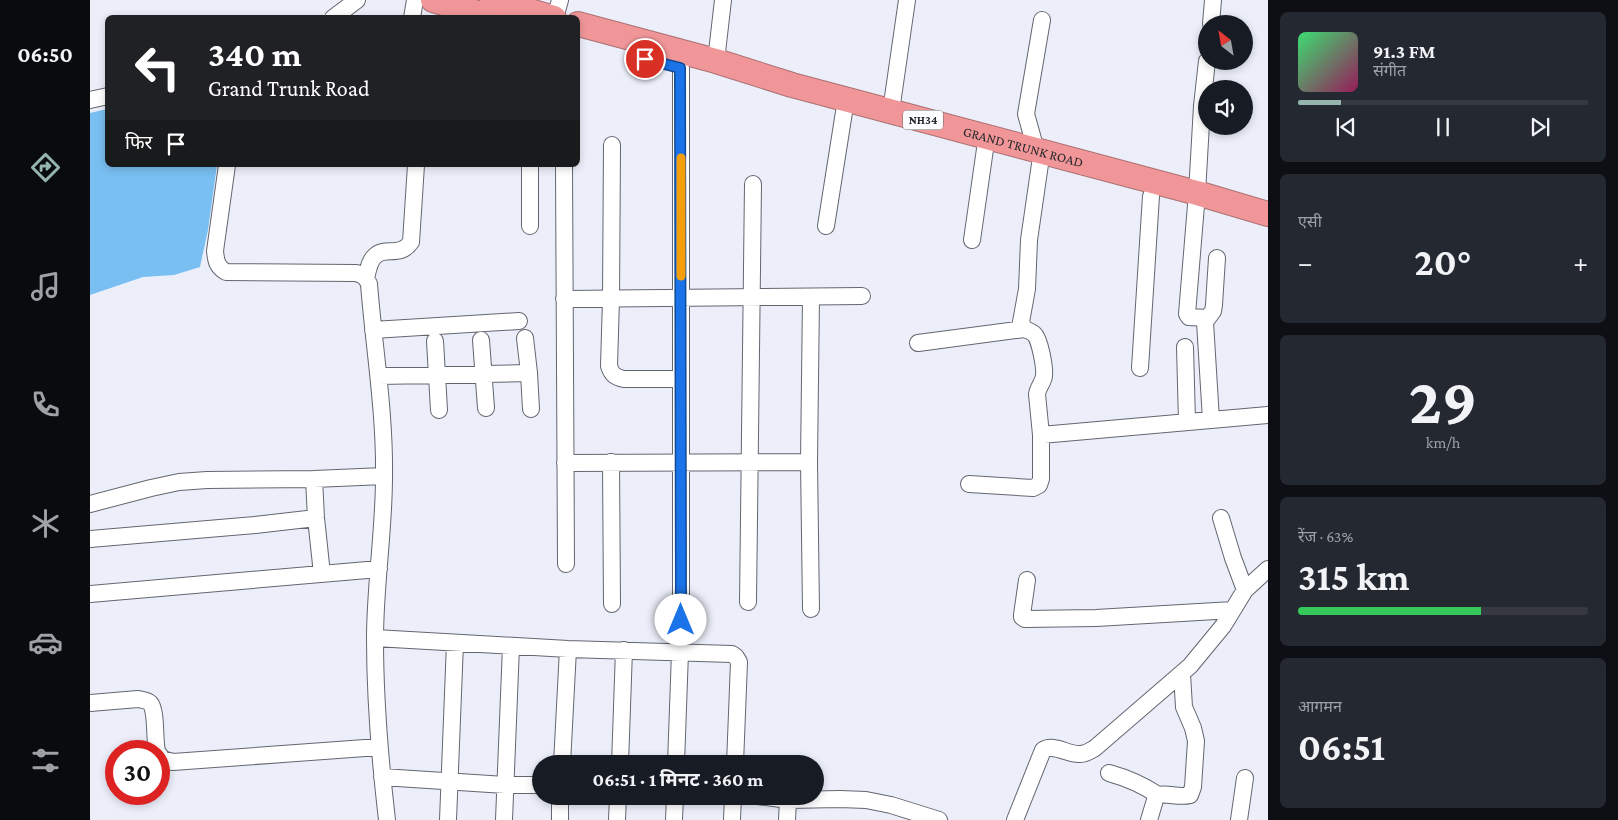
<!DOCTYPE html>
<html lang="hi">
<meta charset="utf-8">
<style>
body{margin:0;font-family:"Crimson Pro","Noto Sans Devanagari",serif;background:#242831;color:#f1f3f6;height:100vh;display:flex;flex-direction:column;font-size:19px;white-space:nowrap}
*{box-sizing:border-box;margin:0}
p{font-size:16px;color:#9ea1a6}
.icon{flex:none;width:28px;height:28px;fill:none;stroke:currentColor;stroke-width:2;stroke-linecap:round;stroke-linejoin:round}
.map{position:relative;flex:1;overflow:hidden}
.details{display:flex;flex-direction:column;gap:12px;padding:12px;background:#0d0f14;width:350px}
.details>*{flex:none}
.guide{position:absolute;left:15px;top:15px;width:475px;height:152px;border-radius:8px;box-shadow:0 2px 8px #0003;background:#202124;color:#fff;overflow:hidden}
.needle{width:32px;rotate:329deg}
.tools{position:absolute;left:1108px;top:15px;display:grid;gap:10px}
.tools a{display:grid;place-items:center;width:55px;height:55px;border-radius:50%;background:#171b24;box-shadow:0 2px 8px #0003;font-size:25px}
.speed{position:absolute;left:15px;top:740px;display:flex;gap:10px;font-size:25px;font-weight:700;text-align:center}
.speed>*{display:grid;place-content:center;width:65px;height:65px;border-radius:50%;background:#171b24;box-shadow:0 2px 8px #0003;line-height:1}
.speed .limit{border:8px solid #d22;background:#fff;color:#111}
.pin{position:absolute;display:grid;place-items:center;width:42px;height:42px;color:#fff;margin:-21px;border:2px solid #fff;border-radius:50%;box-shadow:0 1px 5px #0007}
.me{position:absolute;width:55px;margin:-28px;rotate:0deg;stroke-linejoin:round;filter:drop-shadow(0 0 4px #0008)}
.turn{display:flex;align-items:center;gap:18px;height:105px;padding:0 20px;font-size:22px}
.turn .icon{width:65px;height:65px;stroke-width:2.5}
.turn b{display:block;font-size:35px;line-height:42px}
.then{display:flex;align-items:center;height:48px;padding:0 20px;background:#0003;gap:10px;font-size:19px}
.big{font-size:38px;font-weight:700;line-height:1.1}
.details .tile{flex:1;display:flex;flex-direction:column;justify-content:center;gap:8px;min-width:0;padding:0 18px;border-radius:8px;background:#242831}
.details .dial{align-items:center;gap:0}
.dial b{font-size:65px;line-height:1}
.song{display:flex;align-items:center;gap:15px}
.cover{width:60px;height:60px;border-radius:8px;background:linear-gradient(135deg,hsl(140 70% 55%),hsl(330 70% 35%))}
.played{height:5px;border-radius:2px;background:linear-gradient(90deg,#95b4ae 15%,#363941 15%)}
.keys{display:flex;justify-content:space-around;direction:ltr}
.heat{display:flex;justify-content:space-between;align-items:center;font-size:28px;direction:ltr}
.charge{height:8px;border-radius:4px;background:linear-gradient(90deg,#34c759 63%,#363941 0)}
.trip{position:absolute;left:442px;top:755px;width:292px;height:50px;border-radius:25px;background:#171b24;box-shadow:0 2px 8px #0003;font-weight:700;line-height:50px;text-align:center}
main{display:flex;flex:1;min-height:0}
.tabs{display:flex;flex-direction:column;width:90px;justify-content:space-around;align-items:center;background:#090b0e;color:#9ea1a6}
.tabs .icon{width:35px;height:35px}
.tabs .selected{color:#95b4ae}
.tabs b{font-size:22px;color:#f1f3f6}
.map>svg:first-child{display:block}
.water{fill:#79bff2}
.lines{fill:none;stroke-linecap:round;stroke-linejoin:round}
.minor-casing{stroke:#63666f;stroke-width:18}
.highway-casing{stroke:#aa7072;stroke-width:26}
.minor{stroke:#fff;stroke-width:16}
.highway{stroke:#f09698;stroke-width:24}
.route-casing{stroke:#114b97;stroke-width:12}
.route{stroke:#1a73e8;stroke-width:9}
.slow{stroke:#f59e0b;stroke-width:9}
.labels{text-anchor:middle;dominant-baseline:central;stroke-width:5;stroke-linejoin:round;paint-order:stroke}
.shield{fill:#fcfdff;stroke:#67686b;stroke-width:1}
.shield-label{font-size:12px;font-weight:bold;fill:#27282b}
.street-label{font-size:14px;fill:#27282b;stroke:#fcfdff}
</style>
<main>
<nav class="tabs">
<b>06:50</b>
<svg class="icon selected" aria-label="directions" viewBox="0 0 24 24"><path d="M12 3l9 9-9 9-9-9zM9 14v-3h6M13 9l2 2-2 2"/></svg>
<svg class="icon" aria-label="music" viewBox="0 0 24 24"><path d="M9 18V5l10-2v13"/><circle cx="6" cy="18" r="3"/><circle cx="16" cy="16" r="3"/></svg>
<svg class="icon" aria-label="phone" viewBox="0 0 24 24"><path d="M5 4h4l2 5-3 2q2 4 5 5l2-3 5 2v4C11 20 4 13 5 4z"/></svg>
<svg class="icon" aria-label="climate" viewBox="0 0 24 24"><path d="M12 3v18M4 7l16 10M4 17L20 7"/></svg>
<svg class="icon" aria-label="car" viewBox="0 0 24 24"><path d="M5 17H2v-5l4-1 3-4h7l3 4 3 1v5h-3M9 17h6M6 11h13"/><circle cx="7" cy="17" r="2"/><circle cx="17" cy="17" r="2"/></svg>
<svg class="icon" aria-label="filters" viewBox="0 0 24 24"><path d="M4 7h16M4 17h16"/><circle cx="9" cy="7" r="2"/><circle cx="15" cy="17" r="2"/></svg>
</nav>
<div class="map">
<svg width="1178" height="820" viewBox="0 0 1178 820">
<rect width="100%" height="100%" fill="#eceffa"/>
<!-- water -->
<path class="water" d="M17 109 18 165H127L118 230 110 267 84 275 53 277 0 295V113Z"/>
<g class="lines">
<!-- minor casing -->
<g class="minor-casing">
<path id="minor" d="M243 18 267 0
M322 18 325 0
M465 18 470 0
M1121 24 1123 0
M626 61 633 0
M1117 61 1112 106 1107 193 1097 314 1099 317 1118 318
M591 68V620
M0 100 18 96
M801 111 817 0
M522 145 521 299 519 366C522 375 525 377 534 379H591
M946 150 936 114 952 20
M137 165 125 251C126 261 127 267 136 272L266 273C273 275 276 277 279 284 284 348 295 412 294 477 294 531 285 585 285 639 285 699 290 760 297 820
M474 165 476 564
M440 226V165
M736 226 754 112
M882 240 895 149
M276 278C278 271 279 261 285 256 295 246 310 258 321 242L326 165
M474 299 772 296
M283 330 429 321
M435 338 439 373 441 409
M391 340 396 408
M345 341 349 410
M828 343 934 329
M1095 347 1097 422
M1050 368 1061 196
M289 376 439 373
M1121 420 1115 322 1123 311 1124 305 1127 258
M951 435 1178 415
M521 462 522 604
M475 463 719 462
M224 479 226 518 232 574
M879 484 943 488 949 485 951 479V435L947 394C948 387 953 383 954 376 955 368 950 339 944 334 942 332 937 330 934 329L931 322 937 289 939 240 950 164
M0 504 61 488 89 482 117 480 224 479 294 476
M1131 518 1143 558 1155 590
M0 539 165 525 226 518
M937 580 932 615V617L935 619 1006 618 1143 610
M0 594 289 569
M658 602 663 184
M721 609 719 462 721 297
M285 638 478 649 642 654 646 657 649 662 645 764
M0 703 48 699C52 700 57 700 60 703 67 711 64 739 67 751
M69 754 72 759 83 762 289 747
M472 764 478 649
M530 764 534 650
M586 764 590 652
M1019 773C1037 778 1053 785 1068 795
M292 777 415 785H451
M668 796 698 800 750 799 776 800 801 805 849 820
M358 820 365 643
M414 820 421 646
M470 820V796
M527 820 528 796
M584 820 585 796
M642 820 643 796
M697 820 698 800
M925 820 953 750C964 743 978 755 990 754 996 754 1000 751 1005 748L1100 666 1133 626 1155 590 1178 569
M1059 820 1065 800 1068 795C1079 793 1089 798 1100 795L1103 787 1106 741 1103 728 1094 707 1092 674
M1149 820 1155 778"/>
</g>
<!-- highway casing -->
<g class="highway-casing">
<g id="highway">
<path d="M343 0 405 18"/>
<path d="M402 0 464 18"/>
<path id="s1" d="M488 24 626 61 702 85 1107 193 1178 214"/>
</g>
</g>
<!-- minor -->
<use href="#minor" class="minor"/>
<!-- highway -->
<use href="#highway" class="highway"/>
</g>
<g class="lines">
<!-- route casing -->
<g class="route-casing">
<path id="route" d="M555 59 590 68 591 620"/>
</g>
<!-- route -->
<use href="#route" class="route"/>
<!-- slow -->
<path class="slow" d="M591 158V276"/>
</g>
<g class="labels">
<!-- shield labels -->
<rect class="shield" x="813" y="110.5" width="40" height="19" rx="4"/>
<g class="shield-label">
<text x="833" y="120">NH34</text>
</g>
<!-- street labels -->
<g class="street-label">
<text stroke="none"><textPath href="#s1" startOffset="462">GRAND TRUNK ROAD</textPath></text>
</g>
</g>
</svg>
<div class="tools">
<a><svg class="needle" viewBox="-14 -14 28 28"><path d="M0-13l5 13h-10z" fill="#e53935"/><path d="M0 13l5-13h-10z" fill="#9ea1a6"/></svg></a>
<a><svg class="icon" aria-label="sound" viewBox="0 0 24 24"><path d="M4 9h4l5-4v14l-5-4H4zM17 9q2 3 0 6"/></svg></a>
</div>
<div class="speed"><div class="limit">30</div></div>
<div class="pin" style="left:555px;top:59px;background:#d93025"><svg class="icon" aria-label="arrive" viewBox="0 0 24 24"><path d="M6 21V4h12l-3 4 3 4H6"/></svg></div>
<svg class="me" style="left:591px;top:620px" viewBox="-20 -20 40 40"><circle r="19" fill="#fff"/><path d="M0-13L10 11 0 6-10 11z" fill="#1a73e8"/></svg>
<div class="trip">06:51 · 1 मिनट · 360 m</div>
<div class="guide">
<div class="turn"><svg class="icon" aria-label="left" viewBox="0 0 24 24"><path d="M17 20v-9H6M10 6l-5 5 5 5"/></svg><div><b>340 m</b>Grand Trunk Road</div></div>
<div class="then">फिर<svg class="icon" aria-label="arrive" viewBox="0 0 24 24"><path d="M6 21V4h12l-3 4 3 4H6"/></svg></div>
</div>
</div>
<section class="details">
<div class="tile">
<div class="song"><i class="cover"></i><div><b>91.3 FM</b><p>संगीत</p></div></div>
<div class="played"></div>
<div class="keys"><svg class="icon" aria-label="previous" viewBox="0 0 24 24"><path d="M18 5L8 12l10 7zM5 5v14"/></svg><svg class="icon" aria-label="pause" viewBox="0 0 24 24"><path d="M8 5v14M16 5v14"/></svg><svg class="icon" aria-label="next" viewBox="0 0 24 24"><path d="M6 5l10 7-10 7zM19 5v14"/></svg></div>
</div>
<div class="tile"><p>एसी</p>
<div class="heat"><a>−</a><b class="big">20°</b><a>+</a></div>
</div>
<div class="tile dial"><b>29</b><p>km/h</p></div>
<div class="tile"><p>रेंज · 63%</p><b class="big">315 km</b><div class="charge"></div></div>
<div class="tile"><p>आगमन</p><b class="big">06:51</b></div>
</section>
</main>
